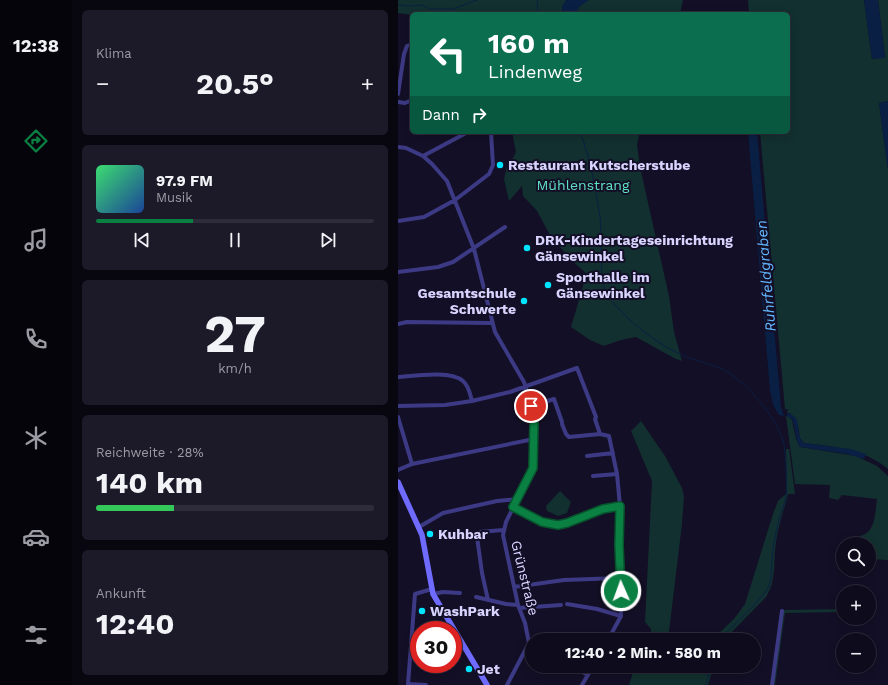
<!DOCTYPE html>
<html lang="de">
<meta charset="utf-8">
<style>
body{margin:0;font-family:"Work Sans",sans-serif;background:#1c1929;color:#f1f3f6;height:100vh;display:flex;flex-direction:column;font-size:15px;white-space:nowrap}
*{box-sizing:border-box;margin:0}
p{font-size:13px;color:#9b9ba3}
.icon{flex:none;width:22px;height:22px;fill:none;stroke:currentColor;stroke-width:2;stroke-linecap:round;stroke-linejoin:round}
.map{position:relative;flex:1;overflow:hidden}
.sheet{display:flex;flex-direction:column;gap:10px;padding:10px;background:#08060f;width:326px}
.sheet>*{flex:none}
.guide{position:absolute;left:12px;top:12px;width:380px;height:122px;border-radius:6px;box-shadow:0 2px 10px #0003,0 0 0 1px #2e2b3b;background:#0b6e4f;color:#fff;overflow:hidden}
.controls{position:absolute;left:438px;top:537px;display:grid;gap:8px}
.controls a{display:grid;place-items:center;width:40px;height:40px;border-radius:50%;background:#0e0b1c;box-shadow:0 2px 10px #0003,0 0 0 1px #2e2b3b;font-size:20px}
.speed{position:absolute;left:12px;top:621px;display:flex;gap:8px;font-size:20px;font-weight:700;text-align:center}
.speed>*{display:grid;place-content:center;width:52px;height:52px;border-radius:50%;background:#0e0b1c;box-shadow:0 2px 10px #0003,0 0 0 1px #2e2b3b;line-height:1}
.speed .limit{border:6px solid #d22;background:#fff;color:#111}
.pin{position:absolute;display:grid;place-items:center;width:34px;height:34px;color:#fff;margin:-17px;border:2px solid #fff;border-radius:50%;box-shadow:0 1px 4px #0007}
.me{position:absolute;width:44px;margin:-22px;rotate:358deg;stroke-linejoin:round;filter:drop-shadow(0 0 3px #0008)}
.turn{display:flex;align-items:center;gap:14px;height:84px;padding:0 12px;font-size:18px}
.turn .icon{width:52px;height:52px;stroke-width:2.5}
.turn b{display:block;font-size:28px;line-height:34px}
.then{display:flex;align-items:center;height:38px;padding:0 12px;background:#0003;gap:8px;font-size:15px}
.big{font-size:30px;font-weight:700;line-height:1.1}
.sheet .card{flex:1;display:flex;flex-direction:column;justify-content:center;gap:6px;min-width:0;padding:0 14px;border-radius:6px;background:#1c1929}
.sheet .dial{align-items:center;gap:0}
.dial b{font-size:52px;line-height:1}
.song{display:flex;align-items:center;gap:12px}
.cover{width:48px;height:48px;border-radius:6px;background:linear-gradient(135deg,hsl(140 70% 55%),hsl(220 70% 35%))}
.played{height:4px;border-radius:2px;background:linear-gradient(90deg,#0b8043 35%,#2e2b3b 35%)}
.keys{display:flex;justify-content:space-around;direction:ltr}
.heat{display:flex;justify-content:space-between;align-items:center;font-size:22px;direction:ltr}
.charge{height:6px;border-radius:3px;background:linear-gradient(90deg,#34c759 28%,#2e2b3b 0)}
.trip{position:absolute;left:127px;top:633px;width:236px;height:40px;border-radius:20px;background:#0e0b1c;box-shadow:0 2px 10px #0003,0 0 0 1px #2e2b3b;font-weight:700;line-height:40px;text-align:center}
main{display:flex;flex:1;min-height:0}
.tabs{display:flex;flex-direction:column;width:72px;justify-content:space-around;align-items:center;background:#06040b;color:#9b9ba3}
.tabs .icon{width:28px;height:28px}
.tabs .selected{color:#0b8043}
.tabs b{font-size:18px;color:#f1f3f6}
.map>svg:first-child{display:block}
.green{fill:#12302f}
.water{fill:#0a1f44}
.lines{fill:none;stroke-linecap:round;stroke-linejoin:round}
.stream{stroke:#0a1f44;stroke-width:1}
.minor{stroke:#3d3a85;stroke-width:4}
.secondary{stroke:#6f6bff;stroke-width:5.5}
.route-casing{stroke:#07532c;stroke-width:10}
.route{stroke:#0b8043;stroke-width:7}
.poi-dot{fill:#00e5ff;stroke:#130f26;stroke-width:1.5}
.labels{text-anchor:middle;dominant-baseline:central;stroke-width:4;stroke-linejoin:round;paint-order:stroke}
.poi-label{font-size:14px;font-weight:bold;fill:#d9d4ff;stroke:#130f26;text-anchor:start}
.park-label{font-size:14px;fill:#5fe0c0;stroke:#130f26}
.street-label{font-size:14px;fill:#d9d4ff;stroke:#130f26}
.water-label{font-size:15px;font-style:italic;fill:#62b6ff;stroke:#130f26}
</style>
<main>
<nav class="tabs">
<b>12:38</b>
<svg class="icon selected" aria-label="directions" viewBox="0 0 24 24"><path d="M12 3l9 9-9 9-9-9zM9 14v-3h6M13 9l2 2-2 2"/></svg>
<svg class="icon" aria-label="music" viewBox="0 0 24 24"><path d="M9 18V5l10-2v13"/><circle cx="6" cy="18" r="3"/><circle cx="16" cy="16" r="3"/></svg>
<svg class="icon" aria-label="phone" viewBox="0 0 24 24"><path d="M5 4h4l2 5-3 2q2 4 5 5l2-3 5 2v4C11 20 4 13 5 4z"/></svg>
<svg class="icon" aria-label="climate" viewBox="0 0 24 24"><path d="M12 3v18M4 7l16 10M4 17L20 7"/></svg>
<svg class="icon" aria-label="car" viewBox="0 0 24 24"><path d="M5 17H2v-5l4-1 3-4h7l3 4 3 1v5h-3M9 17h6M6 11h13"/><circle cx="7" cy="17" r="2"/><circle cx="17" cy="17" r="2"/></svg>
<svg class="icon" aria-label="filters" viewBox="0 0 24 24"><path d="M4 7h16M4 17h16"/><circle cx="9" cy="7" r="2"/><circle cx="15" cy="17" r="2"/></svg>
</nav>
<section class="sheet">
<div class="card"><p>Klima</p>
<div class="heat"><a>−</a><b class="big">20.5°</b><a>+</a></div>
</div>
<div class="card">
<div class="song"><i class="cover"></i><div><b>97.9 FM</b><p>Musik</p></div></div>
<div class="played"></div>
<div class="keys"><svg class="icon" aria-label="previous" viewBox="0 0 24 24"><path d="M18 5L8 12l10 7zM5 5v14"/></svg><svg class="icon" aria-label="pause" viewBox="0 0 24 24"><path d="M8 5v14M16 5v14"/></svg><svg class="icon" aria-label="next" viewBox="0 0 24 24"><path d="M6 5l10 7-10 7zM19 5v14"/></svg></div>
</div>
<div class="card dial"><b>27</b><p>km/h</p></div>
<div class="card"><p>Reichweite · 28%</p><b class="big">140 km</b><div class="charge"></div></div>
<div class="card"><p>Ankunft</p><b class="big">12:40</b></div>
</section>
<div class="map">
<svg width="490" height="685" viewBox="0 0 490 685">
<rect width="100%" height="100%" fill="#130f26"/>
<!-- green -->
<path class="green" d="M0 0H285L282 14 14 15 0 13Z
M350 0H466L474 59 487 57 480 0H490V101L481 103 490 170V469C465 448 437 447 406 443L402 438 400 425 392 413H389L390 409H387L362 132H390V14H351Z
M114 132H242L239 145 242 167 271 296 276 332 284 361 276 358 238 337 223 340 206 346 192 340 173 327 188 276 187 272 174 261 152 235 139 211 125 196 124 186 111 201 106 179 110 162 115 158 118 152Z
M388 416 391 417 394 420 398 439 402 447 458 456 479 466 490 476V560L471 559V544H461L462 536C478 533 477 512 479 499L444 495 440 500 431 498 432 485 397 484Z
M243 421 267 456 284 488 286 497 284 524 270 640H256L253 638V629L247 622 254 481 233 431Z
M388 449H391L397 494H390C386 510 380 526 378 542 375 561 379 580 368 597L326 640H316L321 633 336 619 347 604 375 514 380 501 389 493Z
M162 491 173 502 169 513 160 516 149 511 148 506Z
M445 609V612L387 613 377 685H375L385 610Z
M237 666H316L310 685H231Z"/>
<!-- water -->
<path class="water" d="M168 0H191L181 7 178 14H164V6Z
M466 0H480L487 58 474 59Z
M490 101V170L481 103Z
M350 132H359L383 407 386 416 381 415 375 405 372 390Z
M389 413C407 417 395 434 406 443L453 449 468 454 466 459 449 454 402 447C396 438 399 424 392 417H389Z"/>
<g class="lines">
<!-- stream -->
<path class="stream" d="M139 0 140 14
M0 5 10 6 24 5 32 9H55L79 0
M182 132C192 156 198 191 202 217 204 234 201 283 209 295 226 318 257 343 284 355 298 362 314 363 328 371 350 384 377 416 385 440 388 449 389 486 388 496 387 504 383 512 381 520 377 534 375 547 374 560 373 568 374 578 371 585 369 596 330 630 321 640
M308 685 313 666"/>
<!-- minor -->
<path class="minor" d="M0 94 6 54 9 46 14 44
M0 102 7 103 14 100
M0 147 8 148 25 156 34 164 49 181 76 249 97 332 126 382 133 406 136 431 135 468 108 522 105 535 120 605 127 623 131 643 109 685
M25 156 70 132
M0 221 26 217 57 200 91 174 95 165 93 132
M0 272 40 267 55 262 107 227
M0 324 9 322 94 323
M0 377C15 376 53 370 65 381 71 386 72 394 74 401
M0 406 47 405 74 401 112 392 179 368 198 417 197 419 202 434
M133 406 156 399 164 422
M0 417 14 464
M164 424 168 434 171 437 202 434 211 436 219 474 222 506 221 545 223 616 210 640
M189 456 215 453
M0 470 14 464 136 439
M195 476 219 474
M115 507 144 521 160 525 169 523 205 509 222 506
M21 527 45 513 99 501 119 499
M116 587 166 580 222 578
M35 594 45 592 62 593
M78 597 108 604 120 605
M90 600 84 573 79 537 82 532 105 530
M169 604 199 609 223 616
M121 608 163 605
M173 666 190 675
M10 684 17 594 34 589
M10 685V684L28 685
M184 685 195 666
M374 685 384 611"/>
<!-- secondary -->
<path class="secondary" d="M0 482 24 535 35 594 89 685"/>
</g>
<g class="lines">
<!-- route casing -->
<g class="route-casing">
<path id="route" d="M133 406 136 423 135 468 115 507 144 522 160 525 169 523 205 509 222 506 221 545 223 591"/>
</g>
<!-- route -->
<use href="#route" class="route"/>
</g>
<!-- markers -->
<g class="poi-dot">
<circle cx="102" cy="165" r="4"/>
<circle cx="129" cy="248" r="4"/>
<circle cx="150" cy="285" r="4"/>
<circle cx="126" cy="301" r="4"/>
<circle cx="32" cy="534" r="4"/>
<circle cx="24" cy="611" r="4"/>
<circle cx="71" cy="669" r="4"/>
</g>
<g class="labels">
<!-- poi labels -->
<g class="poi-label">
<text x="110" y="165">Restaurant Kutscherstube</text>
<text x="137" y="240">DRK-Kindertageseinrichtung<tspan x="137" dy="16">Gänsewinkel</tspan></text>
<text x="158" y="277">Sporthalle im<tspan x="158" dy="16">Gänsewinkel</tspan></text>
<text x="118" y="293" text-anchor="end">Gesamtschule<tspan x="118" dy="16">Schwerte</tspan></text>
<text x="40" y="534">Kuhbar</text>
<text x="32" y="611">WashPark</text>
<text x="79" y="669">Jet</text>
</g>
<!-- park labels -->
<g class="park-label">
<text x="185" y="185">Mühlenstrang</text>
</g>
<!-- street labels -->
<g class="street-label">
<text transform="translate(127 578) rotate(76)">Grünstraße</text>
</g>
<!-- water labels -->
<g class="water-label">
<text transform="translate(368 276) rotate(-95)">Ruhrfeldgraben</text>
</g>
</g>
</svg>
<div class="controls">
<a><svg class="icon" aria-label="search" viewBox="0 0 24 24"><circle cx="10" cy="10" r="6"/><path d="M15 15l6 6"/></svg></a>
<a>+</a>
<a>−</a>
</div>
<div class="speed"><div class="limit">30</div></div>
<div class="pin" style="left:133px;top:406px;background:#d93025"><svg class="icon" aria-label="arrive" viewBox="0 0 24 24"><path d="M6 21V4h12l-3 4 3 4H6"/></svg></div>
<svg class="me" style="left:223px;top:591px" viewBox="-20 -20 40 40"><circle r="17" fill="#0b8043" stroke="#fff" stroke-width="3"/><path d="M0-11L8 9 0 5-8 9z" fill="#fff"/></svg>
<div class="trip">12:40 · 2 Min. · 580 m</div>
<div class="guide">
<div class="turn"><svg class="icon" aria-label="left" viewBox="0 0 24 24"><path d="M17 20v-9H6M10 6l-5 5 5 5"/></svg><div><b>160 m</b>Lindenweg</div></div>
<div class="then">Dann<svg class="icon" aria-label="right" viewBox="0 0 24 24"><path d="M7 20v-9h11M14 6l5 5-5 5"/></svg></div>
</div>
</div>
</main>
